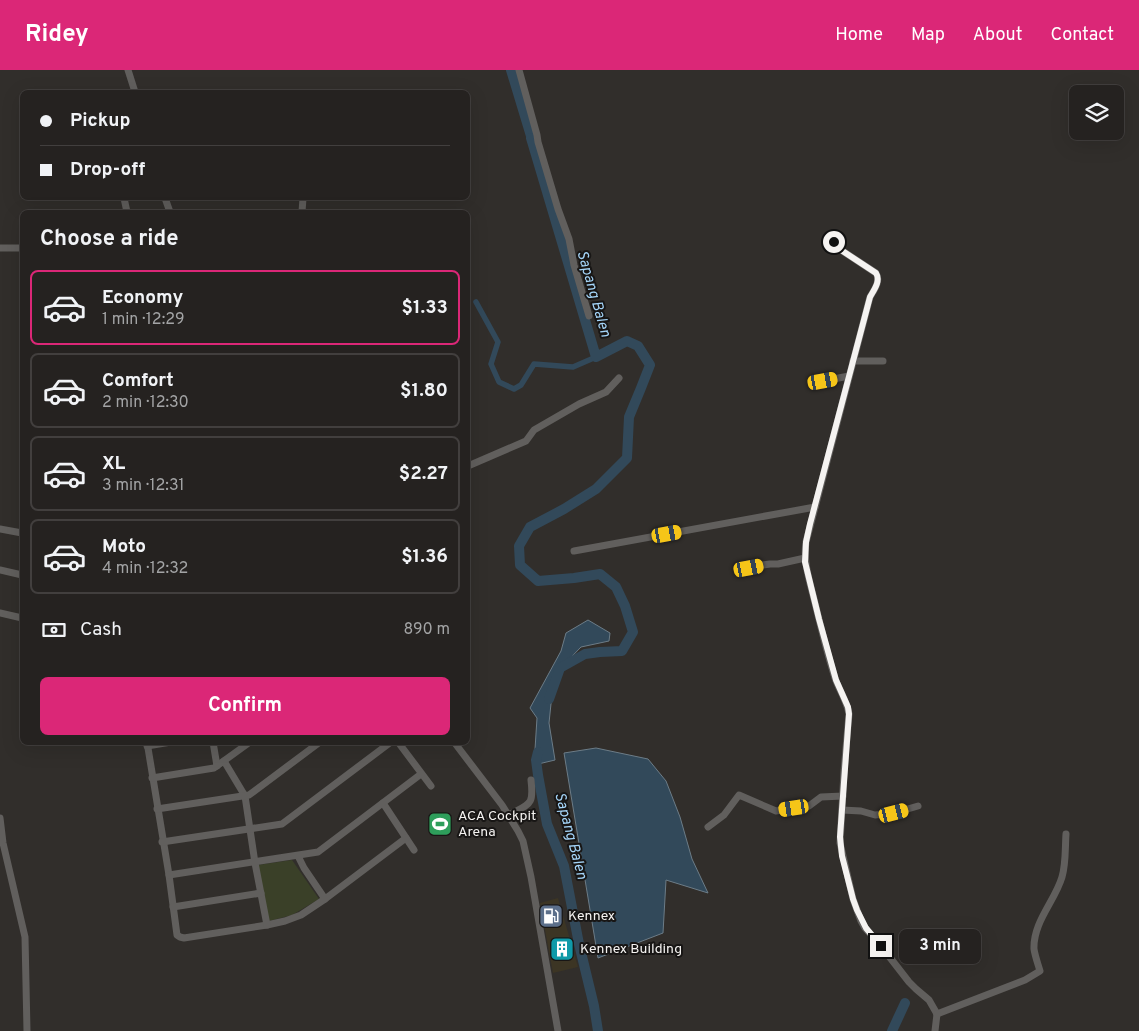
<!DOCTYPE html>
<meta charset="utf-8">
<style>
:root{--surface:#252220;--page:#312f2d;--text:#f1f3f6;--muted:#a3a4a5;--line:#423f3e;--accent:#db2777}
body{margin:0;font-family:Overpass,sans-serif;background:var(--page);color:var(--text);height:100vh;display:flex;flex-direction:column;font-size:19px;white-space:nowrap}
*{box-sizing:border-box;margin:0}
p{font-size:16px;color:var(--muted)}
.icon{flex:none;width:28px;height:28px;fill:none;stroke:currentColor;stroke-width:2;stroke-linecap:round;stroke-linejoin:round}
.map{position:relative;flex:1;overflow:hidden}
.side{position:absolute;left:20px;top:140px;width:450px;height:535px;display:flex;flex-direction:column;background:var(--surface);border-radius:8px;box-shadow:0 5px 20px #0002,0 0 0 1px var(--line)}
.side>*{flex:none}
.top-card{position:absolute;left:20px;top:20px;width:450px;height:110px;border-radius:8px;box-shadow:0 5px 20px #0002,0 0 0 1px var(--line);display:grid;align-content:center;height:110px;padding:0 20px;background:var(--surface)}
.fabs{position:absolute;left:1069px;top:15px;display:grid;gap:10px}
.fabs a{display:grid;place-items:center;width:55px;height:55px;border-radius:8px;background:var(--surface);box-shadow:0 5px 20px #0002,0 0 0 1px var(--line);font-size:25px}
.end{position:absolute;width:22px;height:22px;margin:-11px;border:6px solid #f5f3f1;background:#111;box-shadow:0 0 0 2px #111}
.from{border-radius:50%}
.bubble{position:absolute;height:35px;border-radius:8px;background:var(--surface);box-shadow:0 5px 20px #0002,0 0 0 1px var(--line);font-size:16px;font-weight:700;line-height:35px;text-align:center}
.car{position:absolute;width:15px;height:30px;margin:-15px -8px;border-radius:6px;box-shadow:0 0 4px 1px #0007;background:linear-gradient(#f5c518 24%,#345 0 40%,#f5c518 0 76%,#345 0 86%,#f5c518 0)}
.top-card b{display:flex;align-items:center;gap:18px;height:48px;font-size:19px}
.top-card b+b{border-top:1px solid var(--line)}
.top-card i{width:12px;height:12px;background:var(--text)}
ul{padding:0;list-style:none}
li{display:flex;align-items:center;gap:15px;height:75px;margin:0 10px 8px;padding:0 10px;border:2px solid var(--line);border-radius:8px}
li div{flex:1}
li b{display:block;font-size:19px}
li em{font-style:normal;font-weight:700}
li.active{border-color:var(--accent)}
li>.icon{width:45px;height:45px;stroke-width:1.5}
h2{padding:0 20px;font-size:22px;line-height:60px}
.pay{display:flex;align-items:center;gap:12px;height:55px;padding:0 20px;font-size:19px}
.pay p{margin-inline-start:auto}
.primary-button{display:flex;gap:10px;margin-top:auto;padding:10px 20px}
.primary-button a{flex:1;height:58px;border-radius:8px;background:var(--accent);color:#fff;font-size:20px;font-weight:700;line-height:58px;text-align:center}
header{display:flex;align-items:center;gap:30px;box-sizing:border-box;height:70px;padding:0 25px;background:var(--accent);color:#fff}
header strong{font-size:24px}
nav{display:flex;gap:28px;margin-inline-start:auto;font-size:18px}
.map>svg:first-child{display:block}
</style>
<header>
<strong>Ridey</strong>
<nav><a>Home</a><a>Map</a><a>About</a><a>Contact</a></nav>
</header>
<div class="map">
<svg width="1139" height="961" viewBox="0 0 1139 961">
<rect width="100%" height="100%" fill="#312e2b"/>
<!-- commercial -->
<polygon fill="#3c3524" points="558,828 578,897 553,903 540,833"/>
<!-- green -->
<polygon fill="#3a4028" points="292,790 319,829 292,845 269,851 258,795"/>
<!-- water -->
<g fill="#32495a" stroke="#6c7c87">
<polygon points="588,550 610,563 609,571 581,577 554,605 549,653 555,690 534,695 537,648 530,638 561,581 566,563"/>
<polygon points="596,678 648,689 666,711 680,747 692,789 708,823 666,810 663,863 598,888 564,683"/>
</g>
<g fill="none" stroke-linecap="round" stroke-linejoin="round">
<!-- stream -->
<polyline stroke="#6c7c87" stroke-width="2" points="627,269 627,271"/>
<!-- canal -->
<polyline stroke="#32495a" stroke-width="5.5" points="476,232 498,272 491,294 499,312 514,319 521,315 534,294 573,297 596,287"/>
<!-- river -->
<g stroke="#32495a" stroke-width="10">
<polyline points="511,0 531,66"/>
<polyline points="531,68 596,287 627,271 638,276 650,295 641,318 629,347 627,388 596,419 564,439 530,457 519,476 520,495 538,511 574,508 600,504 616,517 625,536 633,562 622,581 600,582 585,584 560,598 549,629"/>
<polyline points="538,682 536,690 538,705 547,754 564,796 579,874 594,936 598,961"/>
<polyline points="892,961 905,933"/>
</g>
<!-- minor -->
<g stroke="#615f5d" stroke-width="7">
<polyline points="128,0 135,22"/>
<polyline points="519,0 537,65 538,72 558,139 569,169 574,195 589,246"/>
<polyline points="124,128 127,142"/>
<polyline points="165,128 170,142"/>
<polyline points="302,142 303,128"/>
<path d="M832,165l3,8 3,5 38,25c5,8 -2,17 -6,24l-64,245c-3,21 4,40 9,61 6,25 12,50 20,75 4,12 12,23 14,36l-5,58 -4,71 13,56 8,22 4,7 16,18 28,36 7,7 13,11 8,14"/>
<polyline points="0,178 22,178"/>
<polyline points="853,291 883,291"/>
<polyline points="823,311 849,306"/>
<polyline points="468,396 526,371 534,360 579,334 606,322 619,308"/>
<polyline points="0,459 22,463"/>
<polyline points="574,481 815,437"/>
<polyline points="749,497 770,494 778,494 805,488"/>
<polyline points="0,500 22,505"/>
<polyline points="0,543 22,548"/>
<polyline points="147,672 169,805 177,865 180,867 184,868 267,855 285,851 301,845 325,829"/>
<polyline points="213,672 217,696"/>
<polyline points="398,672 431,716"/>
<polyline points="454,672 502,735 518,761 523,771 531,807 558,961"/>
<polyline points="147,676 171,672"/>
<polyline points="224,691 245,726 255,793 267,855"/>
<polyline points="152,708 214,698 250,672"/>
<polyline points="383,733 414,780"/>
<polyline points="157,739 249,725 320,672"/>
<polyline points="842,740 861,741 875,745 894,743 918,736"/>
<path d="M509,745c21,-12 25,-9 22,-35"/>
<polyline points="0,748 3,773 25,867 27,961"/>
<polyline points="708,757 724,745 739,725 776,741 809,736 821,727 843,726"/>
<polyline points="162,772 282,754 391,672"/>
<polyline points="298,786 304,798 325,829 406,768"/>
<polyline points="169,805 318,782 421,704"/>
<polyline points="173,837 261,823"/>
<path d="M937,944l88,-34 15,-9c-2,-7 -5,-15 -6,-22 -1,-27 21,-48 28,-72 4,-13 3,-29 4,-43"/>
<polyline points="935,961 937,944"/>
</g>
</g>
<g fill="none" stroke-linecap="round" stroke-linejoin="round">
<!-- route -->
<path stroke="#f5f3f1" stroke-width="6" d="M834,172l4,6 38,25c5,8 -2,17 -6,24l-60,227 -4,18 -1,20 14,57 17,61 12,27 1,7 -9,123 2,19 11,43 4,11 9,18 15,18"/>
</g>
<!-- icons -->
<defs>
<g id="stadium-square" transform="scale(1.25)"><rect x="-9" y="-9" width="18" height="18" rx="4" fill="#2e9e5b" stroke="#181615"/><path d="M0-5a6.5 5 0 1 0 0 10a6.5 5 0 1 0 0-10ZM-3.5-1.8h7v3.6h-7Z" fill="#fff"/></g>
<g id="fuel-square" transform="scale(1.25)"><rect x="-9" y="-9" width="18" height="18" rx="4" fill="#5c6f8a" stroke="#181615"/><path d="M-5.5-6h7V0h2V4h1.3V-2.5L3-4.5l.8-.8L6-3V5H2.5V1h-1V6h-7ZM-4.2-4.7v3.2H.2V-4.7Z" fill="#fff"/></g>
<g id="building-square" transform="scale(1.25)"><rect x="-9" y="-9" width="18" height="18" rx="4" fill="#0f9aa8" stroke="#181615"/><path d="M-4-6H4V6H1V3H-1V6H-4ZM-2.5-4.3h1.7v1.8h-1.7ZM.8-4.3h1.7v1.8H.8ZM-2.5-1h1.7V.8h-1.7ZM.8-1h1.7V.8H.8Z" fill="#fff"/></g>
</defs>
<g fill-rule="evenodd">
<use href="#stadium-square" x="440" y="754"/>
<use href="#fuel-square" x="551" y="846"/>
<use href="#building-square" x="562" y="879"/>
</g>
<g text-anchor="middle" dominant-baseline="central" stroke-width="4" stroke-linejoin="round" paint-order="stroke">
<!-- poi labels -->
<g font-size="14" fill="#f5f3f1" stroke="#181615" text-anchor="start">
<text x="458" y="746">ACA Cockpit<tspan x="458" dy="16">Arena</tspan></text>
<text x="568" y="846">Kennex</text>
<text x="580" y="879">Kennex Building</text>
</g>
<!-- water labels -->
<g font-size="15" font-style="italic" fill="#a4d4f8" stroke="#181615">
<text transform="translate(593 224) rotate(74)">Sapang Balen</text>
<text transform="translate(570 766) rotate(75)">Sapang Balen</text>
</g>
</g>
</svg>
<div class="fabs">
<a><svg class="icon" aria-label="layers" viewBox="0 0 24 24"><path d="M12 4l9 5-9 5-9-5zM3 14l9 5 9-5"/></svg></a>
</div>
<i class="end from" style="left:834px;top:172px"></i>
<i class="end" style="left:881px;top:876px"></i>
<div class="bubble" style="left:899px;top:859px;width:82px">3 min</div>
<i class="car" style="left:823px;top:311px;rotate:80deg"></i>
<i class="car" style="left:667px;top:464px;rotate:80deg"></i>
<i class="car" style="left:749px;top:498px;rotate:79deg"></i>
<i class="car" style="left:794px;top:738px;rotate:261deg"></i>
<i class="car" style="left:894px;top:743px;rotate:76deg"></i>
<div class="top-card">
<b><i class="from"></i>Pickup</b>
<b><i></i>Drop-off</b>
</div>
<section class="side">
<h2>Choose a ride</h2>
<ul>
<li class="active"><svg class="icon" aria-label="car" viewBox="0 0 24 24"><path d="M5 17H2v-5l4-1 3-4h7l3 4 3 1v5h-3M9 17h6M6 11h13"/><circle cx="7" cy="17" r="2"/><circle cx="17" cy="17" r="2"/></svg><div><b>Economy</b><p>1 min · 12:29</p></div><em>$1.33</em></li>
<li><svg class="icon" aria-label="car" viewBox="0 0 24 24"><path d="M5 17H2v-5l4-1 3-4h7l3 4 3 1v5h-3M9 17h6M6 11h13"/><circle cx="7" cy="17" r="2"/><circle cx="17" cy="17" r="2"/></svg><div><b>Comfort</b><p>2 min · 12:30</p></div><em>$1.80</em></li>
<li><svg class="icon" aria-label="car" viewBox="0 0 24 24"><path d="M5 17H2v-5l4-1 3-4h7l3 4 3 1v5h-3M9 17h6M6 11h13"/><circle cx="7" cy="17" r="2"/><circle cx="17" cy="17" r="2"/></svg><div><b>XL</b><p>3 min · 12:31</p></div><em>$2.27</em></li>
<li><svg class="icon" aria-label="car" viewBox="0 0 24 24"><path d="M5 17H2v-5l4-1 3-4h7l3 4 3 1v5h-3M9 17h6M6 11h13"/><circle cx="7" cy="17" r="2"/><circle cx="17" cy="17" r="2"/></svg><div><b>Moto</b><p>4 min · 12:32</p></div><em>$1.36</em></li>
</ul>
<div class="pay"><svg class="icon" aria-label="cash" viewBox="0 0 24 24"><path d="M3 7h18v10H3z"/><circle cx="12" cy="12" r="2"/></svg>Cash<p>890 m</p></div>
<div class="primary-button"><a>Confirm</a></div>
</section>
</div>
